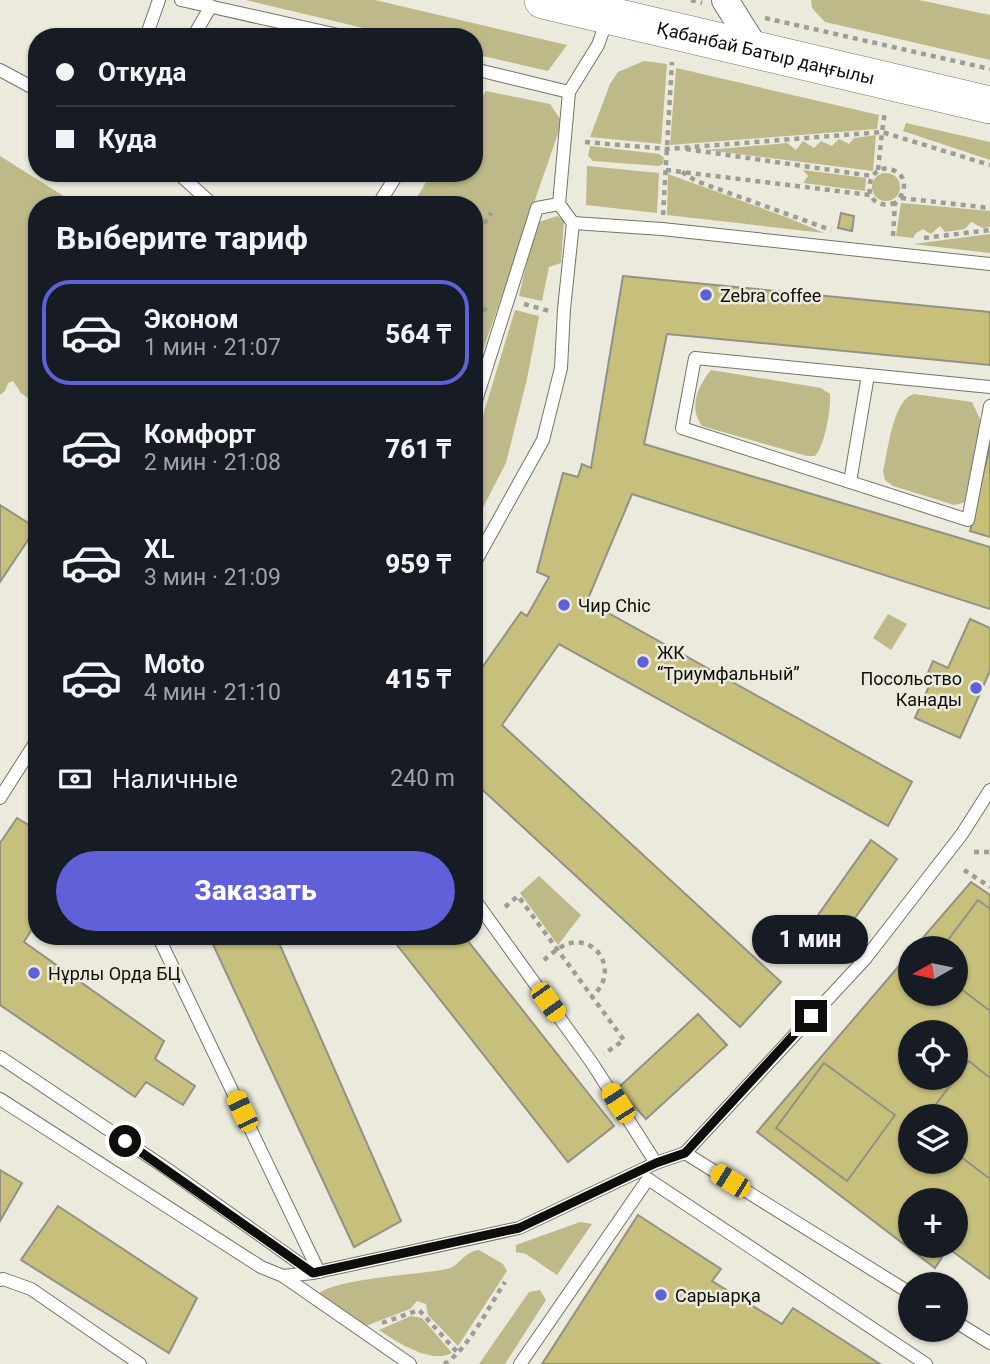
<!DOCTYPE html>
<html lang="ru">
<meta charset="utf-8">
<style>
:root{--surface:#171b24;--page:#242831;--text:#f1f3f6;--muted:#9ea1a6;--line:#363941;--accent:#6060d9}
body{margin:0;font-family:Roboto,sans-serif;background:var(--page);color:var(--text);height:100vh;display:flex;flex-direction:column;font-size:26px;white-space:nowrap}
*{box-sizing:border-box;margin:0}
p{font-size:23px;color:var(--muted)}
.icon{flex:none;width:38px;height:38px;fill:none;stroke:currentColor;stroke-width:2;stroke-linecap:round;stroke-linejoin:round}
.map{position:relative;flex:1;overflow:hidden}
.details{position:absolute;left:28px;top:196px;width:455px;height:749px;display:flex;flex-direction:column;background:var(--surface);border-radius:28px;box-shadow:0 2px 5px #0004}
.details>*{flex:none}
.top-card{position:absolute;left:28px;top:28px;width:455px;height:154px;border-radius:28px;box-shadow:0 2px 5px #0004;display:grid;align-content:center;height:154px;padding:0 28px;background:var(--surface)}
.needle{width:46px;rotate:261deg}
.fabs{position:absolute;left:898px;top:936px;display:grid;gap:14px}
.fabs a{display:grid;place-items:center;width:70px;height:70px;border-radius:50%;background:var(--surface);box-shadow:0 2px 5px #0004;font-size:35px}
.end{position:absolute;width:32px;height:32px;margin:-16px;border:9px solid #0f0e0a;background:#fff;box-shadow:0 0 0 4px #fff}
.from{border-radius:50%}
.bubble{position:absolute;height:49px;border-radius:24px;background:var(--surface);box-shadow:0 2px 5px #0004;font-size:23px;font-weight:800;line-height:49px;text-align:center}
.car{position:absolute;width:21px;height:42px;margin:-21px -10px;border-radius:9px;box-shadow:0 0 5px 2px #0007;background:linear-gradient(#f5c518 24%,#345 0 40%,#f5c518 0 76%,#345 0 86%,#f5c518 0)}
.top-card b{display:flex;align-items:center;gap:24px;height:66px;font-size:26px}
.top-card b+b{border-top:2px solid var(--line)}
.top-card i{width:18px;height:18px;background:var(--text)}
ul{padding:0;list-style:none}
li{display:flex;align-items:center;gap:21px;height:105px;margin:0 14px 10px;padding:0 14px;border:4px solid transparent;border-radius:28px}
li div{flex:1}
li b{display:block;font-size:26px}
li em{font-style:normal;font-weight:800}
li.active{border-color:var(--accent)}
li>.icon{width:63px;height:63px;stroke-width:1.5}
h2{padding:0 28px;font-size:32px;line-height:84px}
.pay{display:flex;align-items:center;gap:18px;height:77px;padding:0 28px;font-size:26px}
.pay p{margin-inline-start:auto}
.action{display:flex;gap:14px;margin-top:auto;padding:14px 28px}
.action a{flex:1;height:80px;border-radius:42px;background:var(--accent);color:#fff;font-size:28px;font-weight:800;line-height:80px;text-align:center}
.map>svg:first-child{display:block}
</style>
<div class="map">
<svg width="990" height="1364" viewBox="0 0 990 1364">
<rect width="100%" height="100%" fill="#ebeadd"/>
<!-- green -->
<g fill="#bdb989">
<polygon points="246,0 375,0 567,45 548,71 474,54 474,37 401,37"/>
<polygon points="811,0 919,0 990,15 990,60 825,22 812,8"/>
<polygon points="644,61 667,64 661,144 590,137 610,84 618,72"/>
<polygon points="676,68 879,115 877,129 670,145"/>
<polygon points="486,91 550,104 562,122 474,376 474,205 412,205 432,173 474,173 474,108"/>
<polygon points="906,123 990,142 990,160 903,131"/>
<polygon points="876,135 873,171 706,150 787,143 796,150 803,141 814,148 821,141 832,146 839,139 849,144 854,138"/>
<polygon points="590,146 659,154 664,158 663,164 659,166 593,161 588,156"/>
<polygon points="0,156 78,205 37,205 37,405 21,393 13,381 8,383 5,391 0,395"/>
<polygon points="587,166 659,173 657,213 586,205"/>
<polygon points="803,170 866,178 865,191 803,183 808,176"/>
<circle cx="886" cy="187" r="14"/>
<polygon points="668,174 791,219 824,233 667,215"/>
<polygon points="901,203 990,211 990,227 983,228 971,222 965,229 945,232 940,226 931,234 923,229 916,233 913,238 896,236"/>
<polygon points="557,216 564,220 561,263 549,267 542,301 519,296 536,223"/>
<polygon points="990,234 990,253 913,244"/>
<polygon points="515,310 539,316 527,379 506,463 476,521 474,445"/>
<path d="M711,370l110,18 9,6c1,15 -5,51 -15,62h-8l-105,-30c-14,-19 -4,-40 9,-56z"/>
<path d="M914,394l58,8 8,17 -1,16 -13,65 -3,3 -9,2 -61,-19 -8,-6 -2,-9c5,-20 10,-72 31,-77z"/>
<polygon points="888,614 907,624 891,650 873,638"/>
<polygon points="539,876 581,915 558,945 520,893"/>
<polygon points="580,1222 592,1224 557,1275 526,1254 516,1252 516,1245"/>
<path d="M479,1250l24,14 4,7 -49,75 -30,-31 -2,-11 -9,-3 -7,8 -47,18 -46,-32c18,-17 101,-20 130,-26 13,-3 16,-17 32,-19z"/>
<polygon points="540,1290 546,1300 505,1364 479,1364 529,1292"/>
<path d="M411,1316l11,2 30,35c-21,11 -54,-10 -73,-23z"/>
</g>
<!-- building -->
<g fill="#c7c07d" stroke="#929185" stroke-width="2" fill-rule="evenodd">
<polygon points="841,213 854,216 852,231 838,228"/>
<polygon points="623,276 990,312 990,365 667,334 644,444 990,547 990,609 632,494 587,601 912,782 888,826 559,644 502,725 781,982 740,1027 474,782 474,679 521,612 527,616 549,577 537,572 563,473 578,477 582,464 591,468"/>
<polygon points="990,445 990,537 970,531"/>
<polygon points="0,505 36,528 0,582"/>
<polygon points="970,619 990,628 990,671 960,738 915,718 930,684 924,682 933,661 948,668"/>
<polygon points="17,818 37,830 37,921 24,942 164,1041 155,1059 195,1086 183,1105 146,1082 135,1097 0,1005 0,843"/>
<polygon points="871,840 897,859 825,960 799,942"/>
<path d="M971,882l19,13v384l-42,-31 -13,20 -178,-136 153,-179v41h46v-46h-42zM910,1032h46v46h-46zM910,1116h46v46h-46zM910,1200h46v46h-46z"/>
<polygon points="978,900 990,909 990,1011 956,985 956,948 942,948"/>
<polygon points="209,936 276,936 401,1221 354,1247"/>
<polygon points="390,936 464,936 614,1126 568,1162"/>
<polygon points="698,1014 727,1045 646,1119 618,1088"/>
<polygon points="969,1061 990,1078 990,1179 956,1153 956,1116 927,1116"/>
<polygon points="824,1063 895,1115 847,1181 776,1128"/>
<polygon points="0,1170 22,1183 0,1221"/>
<polygon points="58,1206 197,1298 169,1353 21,1260"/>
<polygon points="638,1215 721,1269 712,1281 782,1324 793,1308 880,1364 542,1364"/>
</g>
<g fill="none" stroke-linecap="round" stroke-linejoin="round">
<!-- service casing -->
<g stroke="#757468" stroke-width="14">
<g id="service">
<polyline points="181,0 347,37"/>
<polyline points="146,37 159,0"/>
<polyline points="193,37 211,6"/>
<polyline points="474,69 569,92 598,45 608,17"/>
<polyline points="0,70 37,90"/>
<polyline points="178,173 213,205"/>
<polyline points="378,205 398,173"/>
<polyline points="573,223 662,229 990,264"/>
<polyline points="990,387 695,358 682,428 968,520 990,406"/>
<polyline points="474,407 537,208 559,204"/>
<polyline points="850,482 868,375"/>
<polyline points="474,564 543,440 561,368 564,309 573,223 559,204 569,92"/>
<polyline points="0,798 37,740"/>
<polyline points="474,899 592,1063 656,1163"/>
<polyline points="158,936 319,1272"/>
<polyline points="0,1057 167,1169 313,1273"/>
<polyline points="0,1099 261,1267 283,1276 313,1273 519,1228 656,1163 685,1153 865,959 962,834 990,790"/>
<polyline points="685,1153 910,1293"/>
<polyline points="283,1276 410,1364"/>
<polyline points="0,1280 3,1279 31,1289 140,1364"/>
<polyline points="956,1322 990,1343"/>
<polyline points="520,1364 648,1179 926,1364"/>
</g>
</g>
<!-- minor casing -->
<g stroke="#757468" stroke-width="28">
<polyline id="minor" points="725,0 757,51"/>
</g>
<!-- secondary casing -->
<g stroke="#757468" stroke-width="38">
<g id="secondary">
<path id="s1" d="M543,0l447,105"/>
</g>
</g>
<!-- path -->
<g stroke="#9e9d93" stroke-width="4.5" stroke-dasharray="5 5" stroke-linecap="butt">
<polyline points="691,0 702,3"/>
<polyline points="765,18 990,69"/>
<polyline points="585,142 667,149 882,132 885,111"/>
<polyline points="686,149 872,176"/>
<polyline points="666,170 870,195"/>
<polyline points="878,170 882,132 990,165"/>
<polyline points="682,172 696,181 831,230"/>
<polyline points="901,198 990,208"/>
<polyline points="663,215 672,62"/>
<path d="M893,236l2,-33c10,-9 14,-25 0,-32 -29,-15 -39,43 0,32"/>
<polyline points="924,238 990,230"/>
<polyline points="474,241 491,213"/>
<polyline points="524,304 549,311"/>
<polyline points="474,316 487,308"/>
<polyline points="974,852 990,852"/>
<polyline points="964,870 990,887"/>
<polyline points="505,907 518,896 624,1040 604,1054"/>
<path d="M544,960c7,-6 15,-13 23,-16 33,-10 52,31 25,52"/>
<polyline points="382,1323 419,1310 458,1353"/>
<path d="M444,1364c24,-14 45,-58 61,-82"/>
</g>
<!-- service -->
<use href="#service" stroke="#fff" stroke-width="12"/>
<!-- minor -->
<use href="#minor" stroke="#fff" stroke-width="26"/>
<!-- secondary -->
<use href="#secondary" stroke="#fff" stroke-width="37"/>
</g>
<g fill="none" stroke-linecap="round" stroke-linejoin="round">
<!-- route -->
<polyline stroke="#0f0e0a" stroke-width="9" points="125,1141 313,1273 519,1228 656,1163 685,1153 811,1016"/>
</g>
<!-- markers -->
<g fill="#6060d9" stroke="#ebeadd" stroke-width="2.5">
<circle cx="706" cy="295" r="7"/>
<circle cx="564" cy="605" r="7"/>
<circle cx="643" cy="662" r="7"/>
<circle cx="976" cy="688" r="7"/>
<circle cx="34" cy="973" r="7"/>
<circle cx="661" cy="1295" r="7"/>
</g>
<g text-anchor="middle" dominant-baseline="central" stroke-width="5" stroke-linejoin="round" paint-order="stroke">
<!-- street labels -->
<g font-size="18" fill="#0f0e0a" stroke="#ebeadd">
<text stroke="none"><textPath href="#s1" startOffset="229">Қабанбай Батыр даңғылы</textPath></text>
</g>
<!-- poi labels -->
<g font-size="18" fill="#0f0e0a" stroke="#ebeadd" text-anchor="start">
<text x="720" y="295">Zebra coffee</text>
<text x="578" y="605">Чир Chic</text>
<text x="657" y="652">ЖК<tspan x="657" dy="21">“Триумфальный”</tspan></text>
<text x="962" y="678" text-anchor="end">Посольство<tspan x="962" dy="21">Канады</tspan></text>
<text x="48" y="973">Нұрлы Орда БЦ</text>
<text x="675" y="1295">Сарыарқа</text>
</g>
</g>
</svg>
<div class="fabs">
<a><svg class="needle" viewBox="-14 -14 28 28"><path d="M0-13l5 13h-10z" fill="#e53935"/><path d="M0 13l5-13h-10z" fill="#9ea1a6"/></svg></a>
<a><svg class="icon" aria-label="locate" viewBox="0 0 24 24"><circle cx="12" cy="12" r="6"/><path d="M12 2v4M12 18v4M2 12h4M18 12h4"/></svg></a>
<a><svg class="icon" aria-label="layers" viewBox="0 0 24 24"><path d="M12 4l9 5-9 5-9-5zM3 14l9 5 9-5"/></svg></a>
<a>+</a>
<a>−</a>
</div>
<i class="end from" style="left:125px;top:1141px"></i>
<i class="end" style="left:811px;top:1016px"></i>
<div class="bubble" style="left:752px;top:915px;width:116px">1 мин</div>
<i class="car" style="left:548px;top:1002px;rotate:144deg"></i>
<i class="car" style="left:618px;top:1103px;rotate:327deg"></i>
<i class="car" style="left:242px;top:1111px;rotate:335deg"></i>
<i class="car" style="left:730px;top:1181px;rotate:302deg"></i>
<div class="top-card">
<b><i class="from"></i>Откуда</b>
<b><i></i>Куда</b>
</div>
<section class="details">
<h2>Выберите тариф</h2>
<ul>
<li class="active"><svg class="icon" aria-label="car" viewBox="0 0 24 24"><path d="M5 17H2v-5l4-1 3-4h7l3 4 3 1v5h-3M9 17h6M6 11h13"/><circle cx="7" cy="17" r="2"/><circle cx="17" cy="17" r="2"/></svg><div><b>Эконом</b><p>1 мин · 21:07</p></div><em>564 ₸</em></li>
<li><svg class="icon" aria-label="car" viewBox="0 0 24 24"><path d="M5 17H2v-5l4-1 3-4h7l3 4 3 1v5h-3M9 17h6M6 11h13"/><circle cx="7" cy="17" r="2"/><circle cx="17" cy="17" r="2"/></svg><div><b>Комфорт</b><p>2 мин · 21:08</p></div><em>761 ₸</em></li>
<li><svg class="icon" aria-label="car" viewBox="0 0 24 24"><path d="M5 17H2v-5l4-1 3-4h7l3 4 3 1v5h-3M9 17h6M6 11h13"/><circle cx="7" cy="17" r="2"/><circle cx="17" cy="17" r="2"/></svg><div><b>XL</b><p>3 мин · 21:09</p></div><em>959 ₸</em></li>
<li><svg class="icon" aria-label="car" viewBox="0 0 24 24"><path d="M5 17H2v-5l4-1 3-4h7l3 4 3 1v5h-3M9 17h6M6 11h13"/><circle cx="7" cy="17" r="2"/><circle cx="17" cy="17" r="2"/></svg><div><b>Moto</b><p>4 мин · 21:10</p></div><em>415 ₸</em></li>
</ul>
<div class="pay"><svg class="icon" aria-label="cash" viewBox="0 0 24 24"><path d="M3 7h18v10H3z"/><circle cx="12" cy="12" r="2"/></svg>Наличные<p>240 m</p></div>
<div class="action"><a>Заказать</a></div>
</section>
</div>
